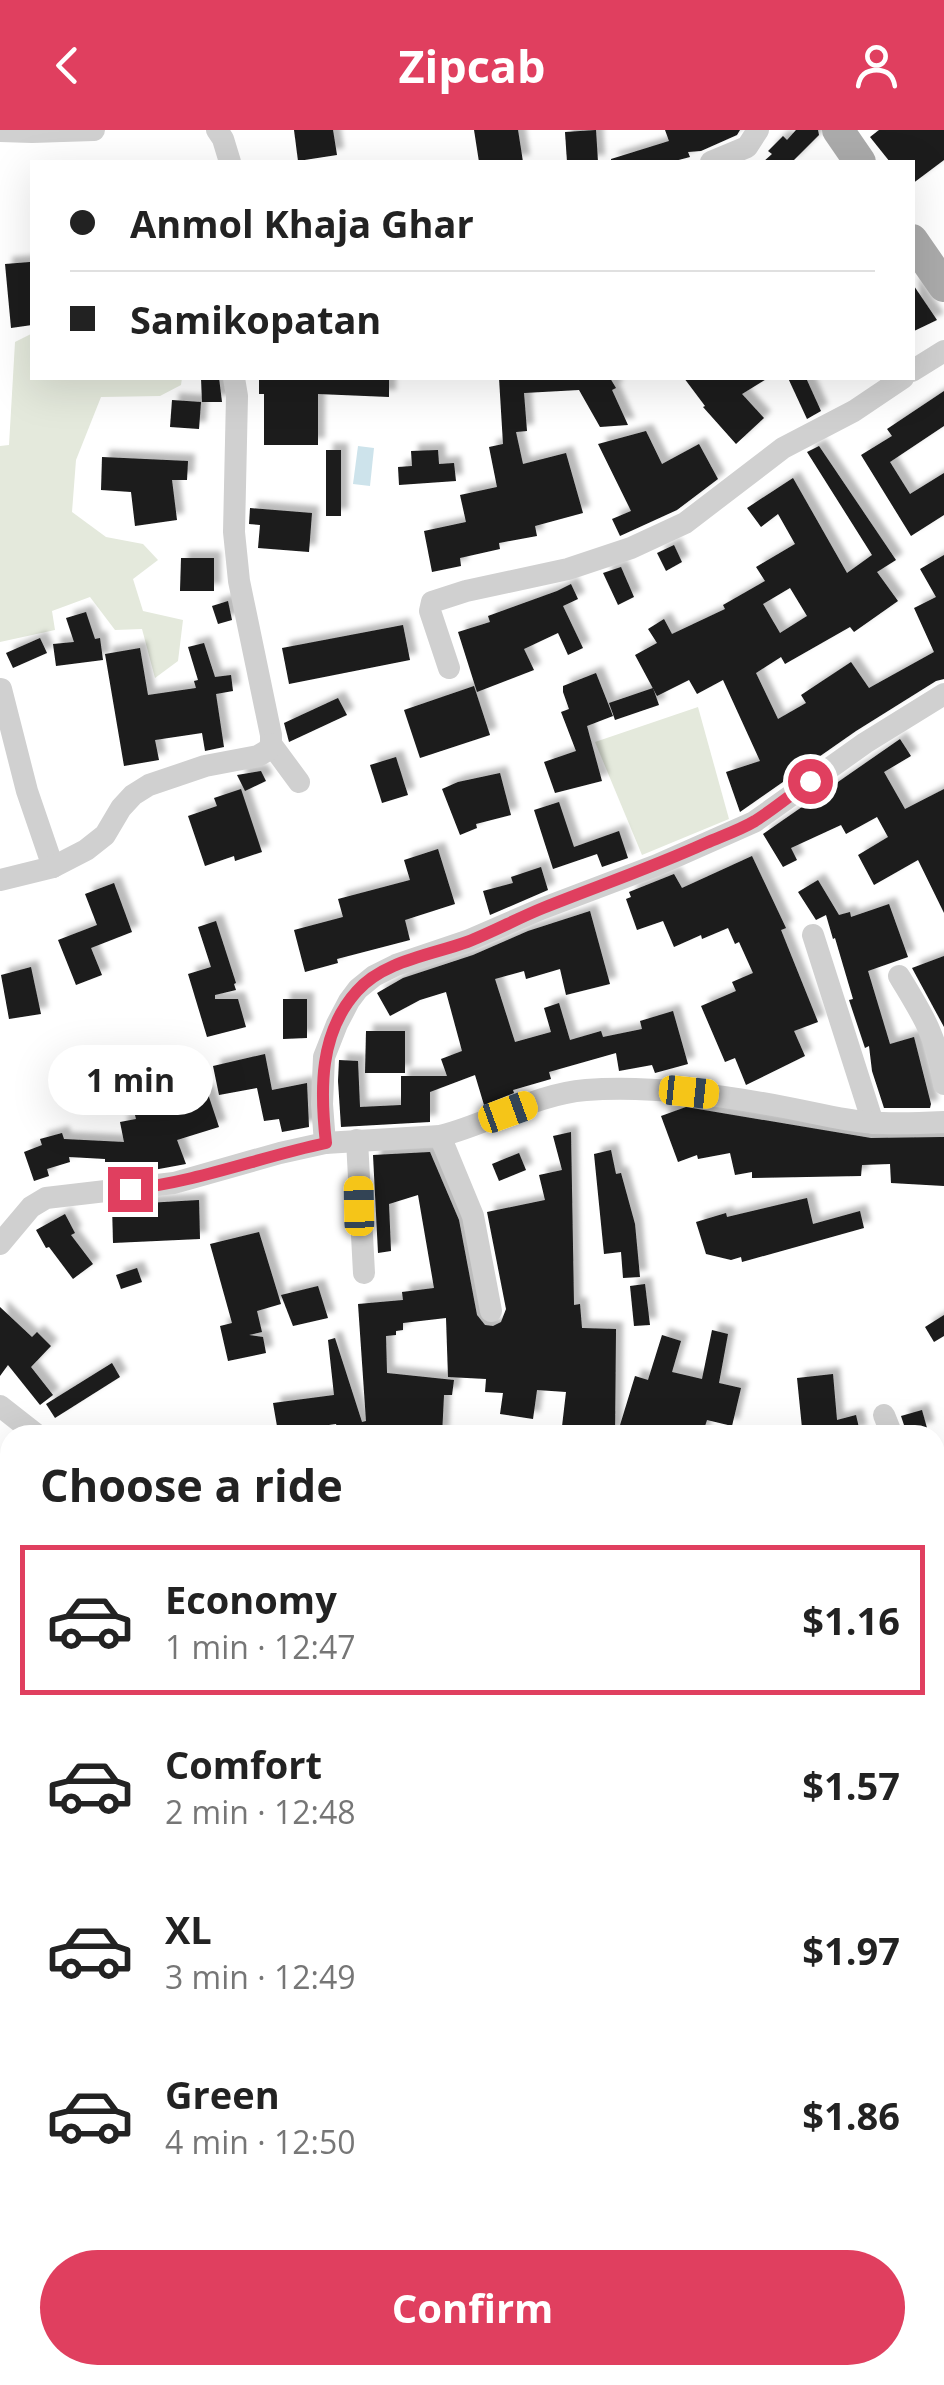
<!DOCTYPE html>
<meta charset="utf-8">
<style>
:root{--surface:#fff;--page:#f6f6f6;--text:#222;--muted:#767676;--line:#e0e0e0;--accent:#e03f5f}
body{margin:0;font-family:"Open Sans",sans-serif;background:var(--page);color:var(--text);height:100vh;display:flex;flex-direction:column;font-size:38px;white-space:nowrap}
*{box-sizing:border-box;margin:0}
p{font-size:32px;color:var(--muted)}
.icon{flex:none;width:55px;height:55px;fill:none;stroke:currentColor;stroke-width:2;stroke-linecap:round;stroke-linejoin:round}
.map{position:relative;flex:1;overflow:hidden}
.side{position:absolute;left:0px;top:1295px;width:945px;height:960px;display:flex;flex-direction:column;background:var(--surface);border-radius:30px 30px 0 0;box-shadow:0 10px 40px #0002}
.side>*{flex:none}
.top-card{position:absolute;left:30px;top:30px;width:885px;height:220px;border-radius:0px;box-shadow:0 10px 40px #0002;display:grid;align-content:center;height:220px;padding:0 40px;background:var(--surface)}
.end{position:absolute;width:45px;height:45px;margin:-22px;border:12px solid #e03f5f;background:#fff;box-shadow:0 0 0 5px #fff}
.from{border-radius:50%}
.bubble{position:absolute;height:70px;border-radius:35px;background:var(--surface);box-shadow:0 10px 40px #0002;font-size:32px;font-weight:700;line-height:70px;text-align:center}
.car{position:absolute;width:30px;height:60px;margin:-30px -15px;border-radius:12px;box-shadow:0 0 8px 2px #0007;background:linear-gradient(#f5c518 24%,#345 0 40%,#f5c518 0 76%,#345 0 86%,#f5c518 0)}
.top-card b{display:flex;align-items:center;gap:35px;height:95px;font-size:38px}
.top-card b+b{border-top:2px solid var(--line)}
.top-card i{width:25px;height:25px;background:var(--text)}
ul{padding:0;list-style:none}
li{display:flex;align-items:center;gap:30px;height:150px;margin:0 20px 15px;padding:0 20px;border:5px solid transparent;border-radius:0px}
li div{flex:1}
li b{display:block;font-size:38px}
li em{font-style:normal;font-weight:700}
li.selected{border-color:var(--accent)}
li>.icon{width:90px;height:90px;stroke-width:1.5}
h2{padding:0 40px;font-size:45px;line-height:120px}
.cta{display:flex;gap:20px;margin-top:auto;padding:20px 40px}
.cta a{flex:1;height:115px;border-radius:60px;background:var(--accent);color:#fff;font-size:40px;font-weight:700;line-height:115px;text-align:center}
header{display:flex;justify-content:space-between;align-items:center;height:130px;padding:0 40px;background:var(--accent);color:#fff;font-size:45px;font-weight:700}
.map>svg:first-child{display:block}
</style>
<header><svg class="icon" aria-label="back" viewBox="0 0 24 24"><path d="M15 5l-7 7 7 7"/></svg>Zipcab<svg class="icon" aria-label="person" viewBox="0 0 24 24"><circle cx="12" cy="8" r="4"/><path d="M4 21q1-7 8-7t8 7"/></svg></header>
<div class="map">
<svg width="944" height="2255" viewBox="0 0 944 2255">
<defs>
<filter id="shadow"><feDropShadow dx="7" dy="-7" stdDeviation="2.5" flood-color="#0004"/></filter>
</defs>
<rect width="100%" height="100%" fill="#fff"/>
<!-- green -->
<g fill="#e4e9dc">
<polygon points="31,204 32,248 182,248 181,255 160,266 101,267 76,330 72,382 106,407 143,414 158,430 133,449 143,481 183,490 178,531 155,548 142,499 115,500 90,467 52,481 55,500 0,512 0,316 9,315 15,212"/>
<polygon points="698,577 729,689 642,725 595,612"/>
</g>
<!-- water -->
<polygon fill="#cde3eb" points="358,316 374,318 370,356 353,354"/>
<!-- building -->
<g fill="#1a1a1a" fill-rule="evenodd" filter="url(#shadow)">
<polygon points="294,0 333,0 337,25 298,31"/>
<polygon points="474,0 518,0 523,32 479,32"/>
<polygon points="596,0 598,32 567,32 565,2"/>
<polygon points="665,0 740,0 737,5 701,21 688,22 690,27 671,32 611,32 611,29 669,11"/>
<polygon points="796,0 818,0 819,5 792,32 763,32 772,24 768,21 783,6 787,10"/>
<polygon points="879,0 944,0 944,30 912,54 912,32 890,32 870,7"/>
<polygon points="30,132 32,195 11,198 5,134"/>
<polygon points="912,153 937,190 912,202"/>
<polygon points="201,248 219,248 222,272 202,272"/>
<polygon points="259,248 389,248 389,267 318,264 318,315 264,315 264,264 259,264"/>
<polygon points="499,248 610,248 616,258 612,260 628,295 600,297 579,260 524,263 527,301 516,302 523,334 566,323 583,383 535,396 537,406 499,413 500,419 460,428 461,436 432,442 424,401 466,392 460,365 497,357 489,317 503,314"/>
<polygon points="684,248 768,248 742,264 764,288 736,314 703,277 705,276"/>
<polygon points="788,248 806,248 821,281 807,289"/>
<polygon points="944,261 944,296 890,332 910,364 944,343 944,385 911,406 861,325 892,306 887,299"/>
<polygon points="172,270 201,272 199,299 170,297"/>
<polygon points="646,301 662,334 699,314 718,349 677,380 620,406 612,389 631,381 598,314"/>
<path d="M819,316l77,114 -19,12 21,29 -44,31 -4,-5 -65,37 -4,-7 -25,16 22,46 28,-16 -5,-8 50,-33 18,26 65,-36 -20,-44 22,-11 -16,-28 24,-14v124l-8,2 -80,50 -116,81 -14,-40 34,-11 -37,-81 -26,14 -8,-14 -32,16 -22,-41 22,-12 -9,-14 16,-10 8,15 53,-25 -2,-4 42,-24 -9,-14 39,-23 -17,-30 -17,13 -14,-19 46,-30 54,95 25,-18 -65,-103zM790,458l17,28 -27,17 -17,-29z"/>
<rect x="326" y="320" width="15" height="66"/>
<polygon points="438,320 439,334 454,333 456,351 399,355 398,337 412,336 411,321"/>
<polygon points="102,327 188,331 187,350 172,350 177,390 135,396 131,362 101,360"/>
<polygon points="250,378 312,383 309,422 258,418 260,395 249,394"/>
<polygon points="674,415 682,432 666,441 657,423"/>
<polygon points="181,428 214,428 214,461 180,461"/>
<polygon points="621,437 634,467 618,475 603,443"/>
<polygon points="571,454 578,469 563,476 583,518 568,525 558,503 524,519 534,540 477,562 458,502 490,492 488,486 557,461"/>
<polygon points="228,471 232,490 218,494 212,476"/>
<polygon points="86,482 95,509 100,508 103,530 56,536 53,514 74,512 66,488"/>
<polygon points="403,495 410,530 289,554 282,518"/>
<polygon points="40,508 47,523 13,538 6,523"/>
<polygon points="204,513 215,547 231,545 233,561 216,564 224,617 205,621 202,603 155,610 159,630 124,636 105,524 140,518 148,565 196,558 194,551 198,550 188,517"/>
<polygon points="596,543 613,586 587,596 602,651 555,663 544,632 576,621 561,582 569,579 563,562 563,556"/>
<polygon points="474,556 490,605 420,628 404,580"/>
<polygon points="653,558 659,575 615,590 609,573"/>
<polygon points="338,568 347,585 289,612 284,593"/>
<polygon points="900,609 911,626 884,642 905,679 944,659 944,783 918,730 874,755 858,725 888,707 877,687 846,704 841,695 791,718 797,730 783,737 763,704"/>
<polygon points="396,627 408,665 382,673 370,635"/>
<polygon points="261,641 266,651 245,661 237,645"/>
<polygon points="500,643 511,685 476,694 477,698 460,705 442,659 458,652"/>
<polygon points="241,659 262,722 235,731 234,726 205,736 188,686 217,676 214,668"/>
<polygon points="559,672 574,717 619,701 628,728 602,737 597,724 553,739 534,680"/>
<polygon points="438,719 455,774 405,790 410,810 337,829 338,833 305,842 294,800 343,787 338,769 410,750 404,730"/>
<polygon points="752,726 786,798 781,800 818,892 794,901 805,926 746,955 735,928 725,932 701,876 736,861 732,852 753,843 739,812 735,814 728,798 702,809 701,805 674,817 663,791 637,800 626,769 631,767 629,762 674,744 682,758"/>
<polygon points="541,737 548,760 490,785 483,761 513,753 511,747"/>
<polygon points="818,750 839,785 850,782 851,787 889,774 908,827 868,841 890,914 914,907 931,974 930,978 884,978 872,941 869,916 865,918 849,870 853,869 835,808 833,809 826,785 816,790 798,762"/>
<polygon points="114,753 132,802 91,818 102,845 76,855 58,810 97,795 85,764"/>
<polygon points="590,781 610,854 566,865 560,839 526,849 524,841 495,849 515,912 551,902 544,878 559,873 570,910 601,901 603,907 642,899 640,891 673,881 688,934 655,943 652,935 619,941 616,923 549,942 551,949 513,960 514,963 484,975 475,945 430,962 430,992 341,997 338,951 339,930 358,931 360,977 401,975 401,946 447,946 441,929 462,921 446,862 420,870 390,886 377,863 403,848 473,825 528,801"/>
<polygon points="216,791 236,853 234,854 236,860 215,865 215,869 238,869 246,897 207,907 188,844 211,837 198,797"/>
<polygon points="944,826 944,897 912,838"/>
<polygon points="31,837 41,884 9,889 1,845"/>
<polygon points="283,869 307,869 307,908 283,909"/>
<polygon points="366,901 405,901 405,943 365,943"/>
<polygon points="265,924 272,960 307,953 309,997 282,1002 279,989 264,991 257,958 219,965 213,936"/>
<polygon points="170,945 179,970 207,961 219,997 177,1010 186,1034 148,1041 146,1034 105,1034 105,1029 69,1027 70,1032 47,1039 49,1046 34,1051 24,1022 42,1015 40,1009 62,1003 64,1009 124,1012 120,992 136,989 135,985 154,978 145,951"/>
<polygon points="686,977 871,1008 944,1007 944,1056 891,1053 890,1034 862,1035 861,1046 752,1048 752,1042 735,1045 730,1023 698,1029 697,1025 678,1032 661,986"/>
<polygon points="571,1002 574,1175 580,1174 582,1198 616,1199 615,1305 561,1305 566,1262 537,1260 533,1289 500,1284 503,1263 485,1262 486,1249 448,1247 446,1188 403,1193 403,1200 396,1201 396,1205 386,1206 387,1243 454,1250 452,1265 444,1265 442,1305 335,1305 334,1298 337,1297 336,1294 278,1302 273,1273 334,1265 328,1210 335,1208 362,1292 366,1291 358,1174 403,1170 402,1162 434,1158 418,1065 389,1074 391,1121 378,1123 373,1025 430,1022 459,1090 477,1185 485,1195 493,1196 501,1192 506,1179 487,1082 545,1070 539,1045 562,1040 553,1006"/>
<polygon points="611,1020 616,1044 621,1043 635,1094 640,1147 623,1148 621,1122 604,1124 594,1024"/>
<polygon points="519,1023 526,1040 499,1051 492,1034"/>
<polygon points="807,1068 813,1094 860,1081 864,1098 742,1132 741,1127 731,1130 706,1124 696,1092 726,1083 727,1087"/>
<polygon points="199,1070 200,1109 113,1113 112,1075"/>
<polygon points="65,1084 75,1103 71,1105 93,1134 73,1149 49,1117 46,1118 36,1100"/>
<polygon points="259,1102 281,1174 257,1181 262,1202 249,1205 263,1207 266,1223 228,1231 220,1196 232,1193 210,1114"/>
<polygon points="137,1138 142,1152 121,1159 116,1145"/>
<polygon points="645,1154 650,1195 634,1196 630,1156"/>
<polygon points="318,1156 328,1188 293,1196 281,1165"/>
<polygon points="0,1177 32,1207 37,1202 51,1216 31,1237 53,1265 40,1275 8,1235 0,1246"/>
<polygon points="944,1185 944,1206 934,1212 925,1197"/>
<polygon points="712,1200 728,1204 719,1253 741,1258 732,1296 707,1290 702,1305 617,1305 635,1246 648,1250 662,1205 681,1211 672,1242 702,1249"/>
<polygon points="112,1233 120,1247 55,1288 46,1274"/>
<polygon points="833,1244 837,1290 856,1285 860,1302 849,1305 798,1305 798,1299 802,1298 797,1248"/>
<polygon points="922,1280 927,1298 907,1304 901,1286"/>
</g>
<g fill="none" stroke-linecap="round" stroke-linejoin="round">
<!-- street -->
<g stroke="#d0d0d0" stroke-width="22">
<polyline points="217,0 223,9 230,32"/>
<polyline points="0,1 32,2 94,0"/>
<polyline points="711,32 747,17 758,0"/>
<polyline points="912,241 944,221"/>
<polyline points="234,248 237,266 234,402 239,451 271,605 271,614 299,652"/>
<polyline points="449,538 430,481 432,472 466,461 568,439 631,418 685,393 783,318 854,281 903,248"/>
<polyline points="1,559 27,661 53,737"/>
<polyline points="0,750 53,737 86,720 105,705 121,678 133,665 149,655 205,636 258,626 268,620 271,614"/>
<polyline points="813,805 873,993"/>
<path d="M899,846c24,39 38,61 45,108"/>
<polyline points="440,1006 473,1086 491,1181"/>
<polyline points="357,1010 364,1143"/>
<polyline points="325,1013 322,974 324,927 337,894 349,871 358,859 374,846 396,835 467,811 541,779 657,735 754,692 865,613 944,564"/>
<path d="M0,1114l31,-37 15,-9 128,-15 106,-30 45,-10 115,-7c49,-12 95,-42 146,-46 64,-5 135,5 198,17 33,6 65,15 99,16 20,1 41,0 61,-1"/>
<polyline points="0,1276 37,1305"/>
<polyline points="884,1285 892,1305"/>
<polyline points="0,1363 10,1360"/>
<polyline points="935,1409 944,1407"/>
<polyline points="935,1964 944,1963"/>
<polyline points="0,1966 10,1968"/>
<polyline points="432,2245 476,2255"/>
<polyline points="670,2245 673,2255"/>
<polyline points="695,2245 705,2255"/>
<polyline points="49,2255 58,2245"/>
<polyline points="139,2255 145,2245"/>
<polyline points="392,2255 394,2245"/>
<polyline points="499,2255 501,2245"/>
</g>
<!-- primary -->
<g stroke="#ababab" stroke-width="32">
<polyline points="838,0 860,32"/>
<polyline points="912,110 944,156"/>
<polyline points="0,1703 10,1704"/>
<polyline points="0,1727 10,1728"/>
<polyline points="935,1758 944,1757"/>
<polyline points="935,1782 944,1780"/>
</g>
</g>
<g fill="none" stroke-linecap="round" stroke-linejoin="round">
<!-- route -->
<path stroke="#e03f5f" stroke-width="12" d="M130,1059c67,-7 130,-32 196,-46 -6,-53 -7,-110 31,-152 26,-30 74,-36 110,-49 26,-10 51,-24 76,-34 55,-22 110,-41 163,-65 16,-7 34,-13 49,-22 19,-12 37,-27 55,-40"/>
</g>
</svg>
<i class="end from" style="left:810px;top:651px"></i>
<i class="end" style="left:130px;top:1059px"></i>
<div class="bubble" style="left:48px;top:915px;width:165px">1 min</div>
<i class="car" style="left:689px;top:962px;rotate:96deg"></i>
<i class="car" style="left:508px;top:982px;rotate:70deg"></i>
<i class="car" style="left:359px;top:1076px;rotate:359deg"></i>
<div class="top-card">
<b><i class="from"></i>Anmol Khaja Ghar</b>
<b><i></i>Samikopatan</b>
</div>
<section class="side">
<h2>Choose a ride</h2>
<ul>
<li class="selected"><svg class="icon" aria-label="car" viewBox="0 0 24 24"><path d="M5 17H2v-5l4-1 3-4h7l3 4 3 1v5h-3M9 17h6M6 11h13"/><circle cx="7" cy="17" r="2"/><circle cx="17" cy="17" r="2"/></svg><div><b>Economy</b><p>1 min · 12:47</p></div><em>$1.16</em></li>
<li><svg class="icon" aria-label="car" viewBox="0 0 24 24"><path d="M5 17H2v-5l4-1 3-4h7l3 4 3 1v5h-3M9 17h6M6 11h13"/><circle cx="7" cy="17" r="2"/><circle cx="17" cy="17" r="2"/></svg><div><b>Comfort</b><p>2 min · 12:48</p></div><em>$1.57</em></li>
<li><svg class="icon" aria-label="car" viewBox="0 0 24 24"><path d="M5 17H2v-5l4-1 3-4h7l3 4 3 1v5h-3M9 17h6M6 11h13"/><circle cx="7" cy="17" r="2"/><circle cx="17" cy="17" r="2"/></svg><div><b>XL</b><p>3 min · 12:49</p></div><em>$1.97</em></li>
<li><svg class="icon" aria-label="car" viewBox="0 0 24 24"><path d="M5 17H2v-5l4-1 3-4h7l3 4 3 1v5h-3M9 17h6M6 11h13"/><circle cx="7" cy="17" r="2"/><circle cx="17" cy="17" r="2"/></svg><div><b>Green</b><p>4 min · 12:50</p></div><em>$1.86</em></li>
</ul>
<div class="cta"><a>Confirm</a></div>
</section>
</div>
